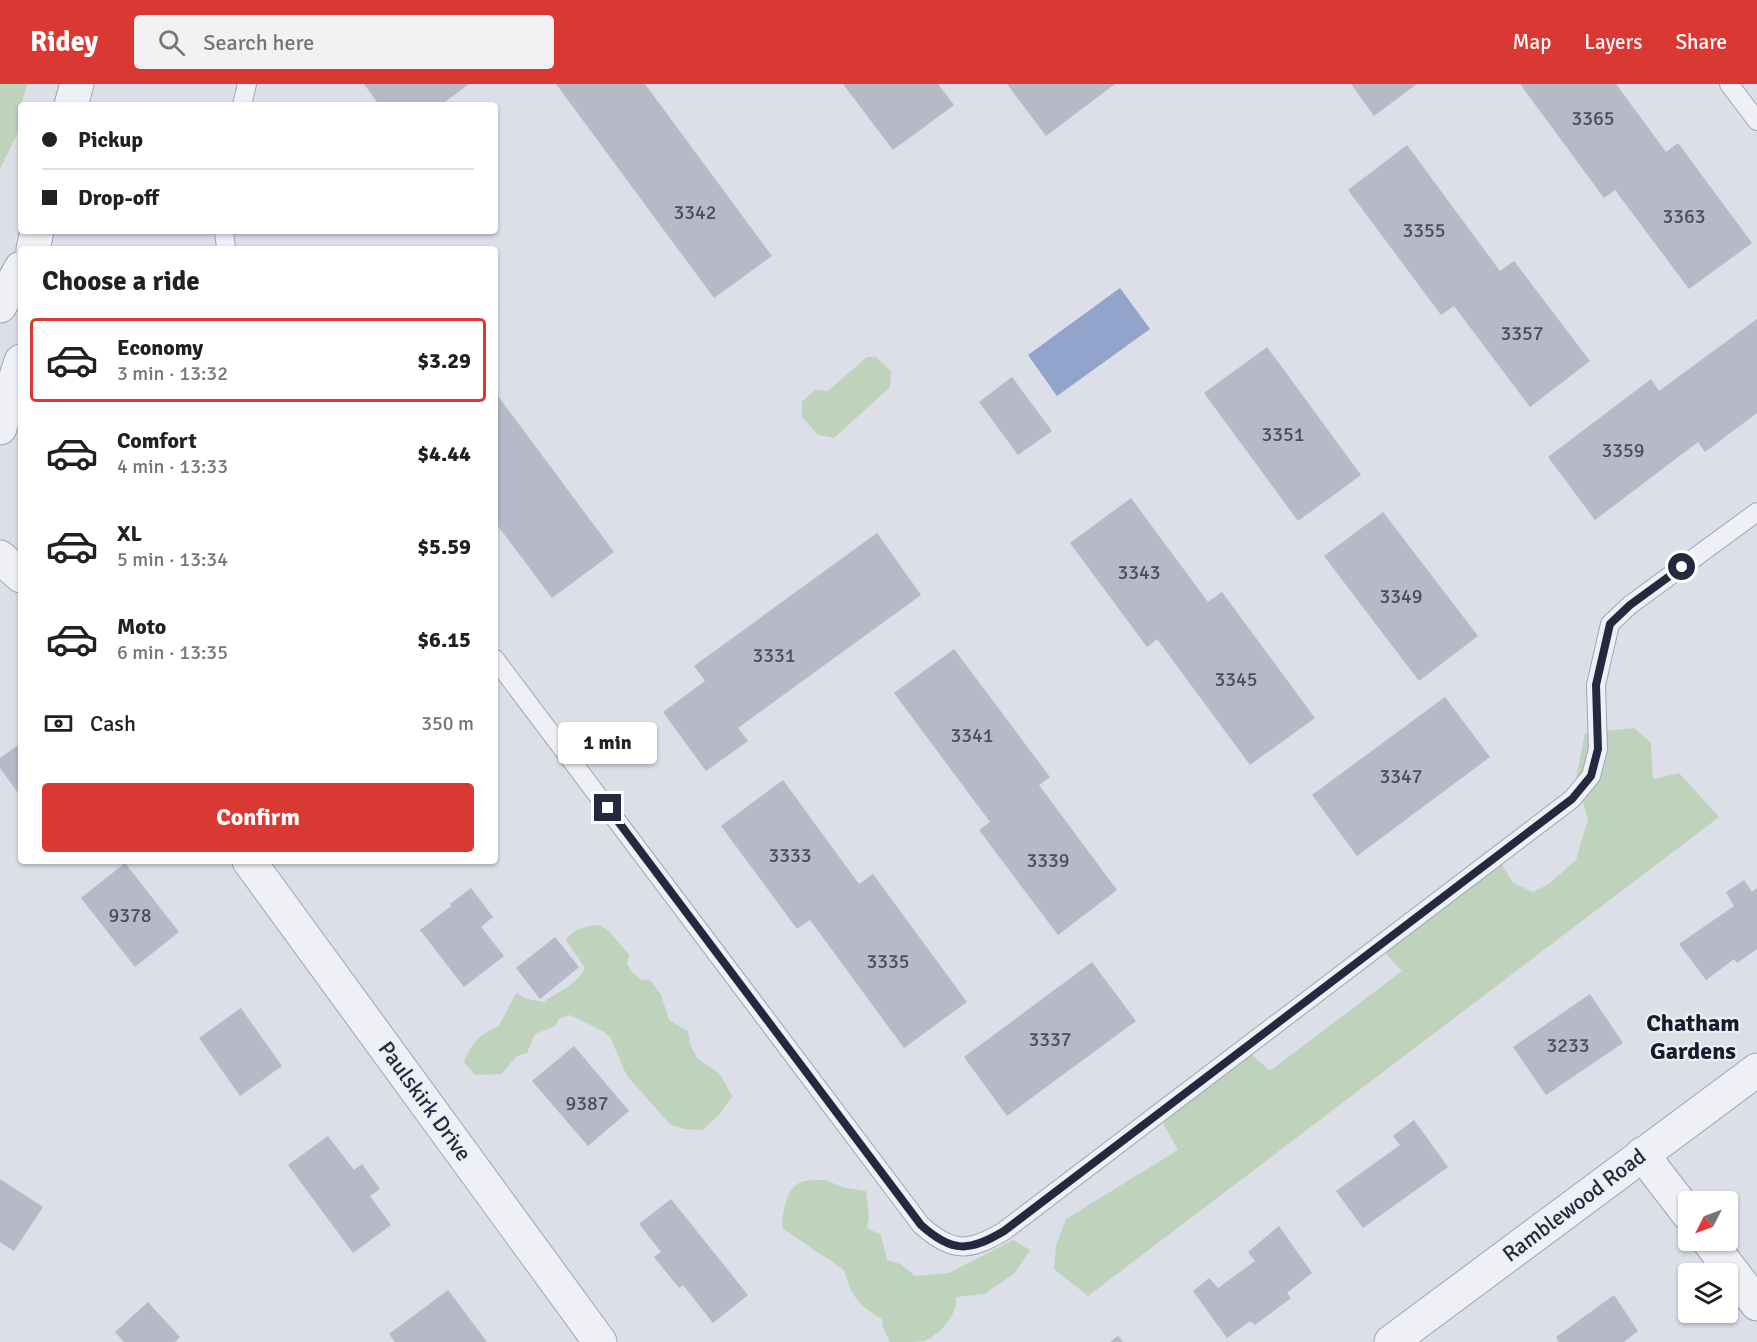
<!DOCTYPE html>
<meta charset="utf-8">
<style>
:root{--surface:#fff;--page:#f2f2f2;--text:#202124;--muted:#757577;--line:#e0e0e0;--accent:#da3833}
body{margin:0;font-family:Signika,sans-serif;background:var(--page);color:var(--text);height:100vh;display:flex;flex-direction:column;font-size:22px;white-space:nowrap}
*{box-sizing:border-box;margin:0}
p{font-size:20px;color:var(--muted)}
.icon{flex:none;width:33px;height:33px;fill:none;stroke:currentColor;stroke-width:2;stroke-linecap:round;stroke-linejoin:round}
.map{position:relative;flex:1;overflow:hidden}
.side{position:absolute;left:18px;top:162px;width:480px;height:618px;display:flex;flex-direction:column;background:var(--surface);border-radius:6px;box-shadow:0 2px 4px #0004}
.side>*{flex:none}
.guide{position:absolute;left:18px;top:18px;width:480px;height:132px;border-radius:6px;box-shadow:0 2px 4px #0004;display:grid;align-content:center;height:132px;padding:0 24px;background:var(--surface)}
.needle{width:39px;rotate:228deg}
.tools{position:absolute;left:1678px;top:1107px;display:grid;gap:12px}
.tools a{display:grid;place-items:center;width:60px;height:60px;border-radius:6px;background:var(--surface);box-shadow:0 2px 4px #0004;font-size:30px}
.end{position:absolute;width:27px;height:27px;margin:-14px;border:8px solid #24293f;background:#fff;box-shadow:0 0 0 3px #fff}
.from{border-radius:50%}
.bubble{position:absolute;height:42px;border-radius:6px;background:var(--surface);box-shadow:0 2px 4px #0004;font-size:20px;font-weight:700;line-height:42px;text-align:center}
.guide b{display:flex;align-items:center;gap:21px;height:57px;font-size:22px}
.guide b+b{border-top:2px solid var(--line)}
.guide i{width:15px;height:15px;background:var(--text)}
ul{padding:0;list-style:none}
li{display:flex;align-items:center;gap:18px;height:84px;margin:0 12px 9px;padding:0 12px;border:3px solid transparent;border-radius:6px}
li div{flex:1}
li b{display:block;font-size:22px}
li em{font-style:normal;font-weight:700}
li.selected{border-color:var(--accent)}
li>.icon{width:54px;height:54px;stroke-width:1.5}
h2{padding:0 24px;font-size:27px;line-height:72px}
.pay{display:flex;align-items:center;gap:15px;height:66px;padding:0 24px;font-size:22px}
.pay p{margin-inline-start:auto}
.button{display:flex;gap:12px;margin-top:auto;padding:12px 24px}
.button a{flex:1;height:69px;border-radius:6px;background:var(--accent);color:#fff;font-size:24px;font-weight:700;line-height:69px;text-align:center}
header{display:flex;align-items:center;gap:36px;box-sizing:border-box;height:84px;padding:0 30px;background:var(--accent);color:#fff}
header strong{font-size:28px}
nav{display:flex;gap:33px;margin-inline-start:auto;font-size:21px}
.search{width:420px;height:54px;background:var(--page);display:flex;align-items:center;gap:15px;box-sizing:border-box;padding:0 21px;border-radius:6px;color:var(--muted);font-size:22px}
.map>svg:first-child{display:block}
</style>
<header>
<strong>Ridey</strong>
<div class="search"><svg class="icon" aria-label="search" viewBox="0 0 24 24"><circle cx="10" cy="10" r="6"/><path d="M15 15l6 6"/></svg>Search here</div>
<nav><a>Map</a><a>Layers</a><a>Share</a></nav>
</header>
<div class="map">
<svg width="1757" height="1258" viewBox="0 0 1757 1258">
<rect width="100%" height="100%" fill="#dcdee8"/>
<!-- green -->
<g fill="#bed2bc">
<polygon points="0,0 27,0 21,21 19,46 0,85"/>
<polygon points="867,273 876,273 891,287 890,303 834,354 818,351 802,333 802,318 815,306 828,307"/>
<polygon points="1634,644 1651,659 1653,695 1679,689 1719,733 1088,1212 1054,1185 1056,1161 1066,1135 1178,1066 1163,1039 1250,969 1270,987 1402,887 1387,871 1387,846 1493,766 1513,799 1533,808 1549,800 1576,776 1588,735 1576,696 1585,649"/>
<path d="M599,841l10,6 20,24 -2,9 4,7 11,9h8l11,15 8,25 19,11 2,13 7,14 23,16 12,22 -12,18 -18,16 -18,-1 -14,-5 -43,-48 -17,-39 -7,-6 -33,-16 -11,4 -4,7 -20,8 -8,19 -10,3 -16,18 -26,1 -11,-13c8,-20 15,-27 35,-36l17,-33 11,6 17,3c15,-12 32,-16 41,-34l-19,-28c6,-11 21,-14 33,-15z"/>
<path d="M825,1096l20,8 21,3 3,27 -2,10 14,7 6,25 13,4 15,12 34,-3 64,-33 17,10 -15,23 -31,21 -28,3c2,18 -16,37 -32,44 -9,1 -25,1 -34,1l-7,-15 -1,-8c-25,-15 -30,-22 -38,-49l-62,-42c1,-15 3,-39 19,-46 6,-2 17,-2 24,-2z"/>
</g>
<!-- water -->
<polygon fill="#93a4cc" points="1120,204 1150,245 1057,312 1028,271"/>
<!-- building -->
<g fill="#b6b9c8">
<polygon points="364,0 469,0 441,21 379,21"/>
<polygon points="556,0 645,0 772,172 714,214"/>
<polygon points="843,0 938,0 954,21 893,66"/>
<polygon points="1007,0 1115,0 1046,52"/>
<polygon points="1351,0 1417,0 1374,32"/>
<polygon points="1520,0 1616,0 1666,68 1678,59 1752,159 1689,205 1615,106 1604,114"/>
<polygon points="1407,61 1500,187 1514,177 1590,277 1530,323 1454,222 1441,231 1348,106"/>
<polygon points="1757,235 1757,329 1705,368 1698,358 1595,436 1548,373 1651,295 1659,307"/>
<polygon points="1267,263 1361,391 1298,437 1204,309"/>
<polygon points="1012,293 1052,347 1018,371 979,318"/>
<polygon points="495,308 614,468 552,514 495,438"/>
<polygon points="1131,414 1208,518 1222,508 1315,634 1250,681 1157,555 1147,563 1070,459"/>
<polygon points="1383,428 1478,552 1419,597 1324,472"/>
<polygon points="877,449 921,511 738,644 748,657 706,687 663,628 705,597 694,582"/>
<polygon points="954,565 1050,693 1039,701 1117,806 1058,851 979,746 990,738 894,609"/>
<polygon points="1445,613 1490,673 1357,772 1312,711"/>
<polygon points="21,659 21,713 0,684 0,674"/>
<polygon points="783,696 859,800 873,790 967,918 904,964 810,836 797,845 721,742"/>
<polygon points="125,779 179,848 135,883 81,814"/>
<polygon points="1744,796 1752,808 1757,804 1757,865 1737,879 1734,875 1706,896 1679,860 1734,822 1726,808"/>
<polygon points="471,804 493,833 481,843 504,872 464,903 420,846 451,822 450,820"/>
<polygon points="555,853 579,883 540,915 516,884"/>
<polygon points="1092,878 1136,937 1007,1032 964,973"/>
<polygon points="1590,910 1623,959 1546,1011 1513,963"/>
<polygon points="241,924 282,982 240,1012 199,954"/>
<polygon points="574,962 629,1027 588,1062 532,997"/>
<polygon points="1414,1036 1448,1083 1363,1144 1336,1107 1400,1061 1393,1052"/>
<polygon points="328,1052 354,1086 362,1080 380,1105 370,1112 391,1141 353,1169 288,1081"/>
<polygon points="0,1095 43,1123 14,1167 0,1158"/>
<polygon points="671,1115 748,1211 713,1239 683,1201 679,1204 654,1173 661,1168 639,1140"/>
<polygon points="1279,1142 1312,1189 1287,1209 1291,1214 1255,1241 1250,1237 1227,1254 1193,1207 1209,1194 1218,1204 1255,1177 1248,1168"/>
<polygon points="448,1206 487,1258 395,1258 389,1250"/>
<polygon points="1614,1211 1638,1247 1624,1258 1559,1258 1556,1253"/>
<polygon points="148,1218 180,1253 175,1258 124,1258 115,1248"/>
<polygon points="1118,1252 1123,1258 1110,1258"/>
</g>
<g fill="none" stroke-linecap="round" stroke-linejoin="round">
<!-- service casing -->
<g stroke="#a1a4b2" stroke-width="20">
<g id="service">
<polyline points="1729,0 1757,37"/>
<polyline points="242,21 247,0"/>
<polyline points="224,147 226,165"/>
<path d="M495,575l426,566c31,28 48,27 83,6l568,-432 19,-23 7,-27 -2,-64 14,-61 20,-19 127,-93"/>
</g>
</g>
<!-- minor casing -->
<g stroke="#a1a4b2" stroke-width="35">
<g id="minor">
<polyline points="71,21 77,0"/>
<polyline points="33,165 37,147"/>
<polyline points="0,222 21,184"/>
<polyline points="0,344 21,277"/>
<polyline points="0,473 21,492"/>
<polyline points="249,777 600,1258"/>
<polyline points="1642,1070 1689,1131"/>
<polyline points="1708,1156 1757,1220"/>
<polyline points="1391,1258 1757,986"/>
</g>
</g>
<!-- service -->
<use href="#service" stroke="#eff0f6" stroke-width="18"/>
<!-- minor -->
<use href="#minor" stroke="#eff0f6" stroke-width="33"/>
</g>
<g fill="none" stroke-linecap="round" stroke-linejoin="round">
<!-- route -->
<path stroke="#24293f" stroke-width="8" d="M608,724l313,417c31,28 48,27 83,6l568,-432 19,-23 7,-27 -2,-64 14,-61 20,-19 52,-38"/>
</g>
<g text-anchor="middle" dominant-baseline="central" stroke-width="4.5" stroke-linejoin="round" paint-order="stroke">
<!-- number labels -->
<g font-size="20" fill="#484d61">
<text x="1593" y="34">3365</text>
<text x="695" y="128">3342</text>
<text x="1684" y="132">3363</text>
<text x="1424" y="146">3355</text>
<text x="1522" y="249">3357</text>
<text x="1283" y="350">3351</text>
<text x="1623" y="366">3359</text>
<text x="1139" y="488">3343</text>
<text x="1401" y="512">3349</text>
<text x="774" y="571">3331</text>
<text x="1236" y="595">3345</text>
<text x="972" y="651">3341</text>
<text x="1401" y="692">3347</text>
<text x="790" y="771">3333</text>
<text x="1048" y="776">3339</text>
<text x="130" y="831">9378</text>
<text x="888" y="877">3335</text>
<text x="1050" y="955">3337</text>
<text x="1568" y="961">3233</text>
<text x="587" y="1019">9387</text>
</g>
<!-- street labels -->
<g font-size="22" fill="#24293f" stroke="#ebeef5">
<text transform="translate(425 1017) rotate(54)">Paulskirk Drive</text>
<text transform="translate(1574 1121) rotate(-37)">Ramblewood Road</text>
</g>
<!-- neighbourhood labels -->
<g font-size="24" font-weight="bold" fill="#171b2f" stroke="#ebeef5">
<text x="1693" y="939">Chatham<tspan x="1693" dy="28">Gardens</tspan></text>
</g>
</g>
</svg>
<div class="tools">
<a><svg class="needle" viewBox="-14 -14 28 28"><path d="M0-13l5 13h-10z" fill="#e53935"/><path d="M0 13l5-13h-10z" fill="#757577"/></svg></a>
<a><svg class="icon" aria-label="layers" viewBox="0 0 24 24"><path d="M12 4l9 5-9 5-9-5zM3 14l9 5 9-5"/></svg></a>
</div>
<i class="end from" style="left:1682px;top:483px"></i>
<i class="end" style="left:608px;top:724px"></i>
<div class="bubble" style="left:558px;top:638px;width:99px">1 min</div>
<div class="guide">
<b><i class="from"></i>Pickup</b>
<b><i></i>Drop-off</b>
</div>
<section class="side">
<h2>Choose a ride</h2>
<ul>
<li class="selected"><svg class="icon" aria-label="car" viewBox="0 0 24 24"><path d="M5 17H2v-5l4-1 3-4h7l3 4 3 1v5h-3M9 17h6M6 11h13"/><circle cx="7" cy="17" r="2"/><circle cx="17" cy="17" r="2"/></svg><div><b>Economy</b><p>3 min · 13:32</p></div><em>$3.29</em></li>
<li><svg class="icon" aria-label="car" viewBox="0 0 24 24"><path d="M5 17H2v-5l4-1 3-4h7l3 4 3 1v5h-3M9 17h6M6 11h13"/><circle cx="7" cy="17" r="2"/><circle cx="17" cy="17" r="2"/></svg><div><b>Comfort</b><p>4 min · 13:33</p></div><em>$4.44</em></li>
<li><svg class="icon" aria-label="car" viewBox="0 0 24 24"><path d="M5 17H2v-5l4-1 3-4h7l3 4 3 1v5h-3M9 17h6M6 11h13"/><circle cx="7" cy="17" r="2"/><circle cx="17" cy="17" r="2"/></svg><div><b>XL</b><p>5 min · 13:34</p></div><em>$5.59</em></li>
<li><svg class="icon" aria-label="car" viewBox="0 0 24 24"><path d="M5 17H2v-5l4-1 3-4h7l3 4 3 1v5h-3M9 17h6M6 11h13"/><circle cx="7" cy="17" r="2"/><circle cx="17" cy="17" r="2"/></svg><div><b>Moto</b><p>6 min · 13:35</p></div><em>$6.15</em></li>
</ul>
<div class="pay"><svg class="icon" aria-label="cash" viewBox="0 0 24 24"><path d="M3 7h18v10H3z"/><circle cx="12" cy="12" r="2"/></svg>Cash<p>350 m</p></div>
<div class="button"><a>Confirm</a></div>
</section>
</div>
